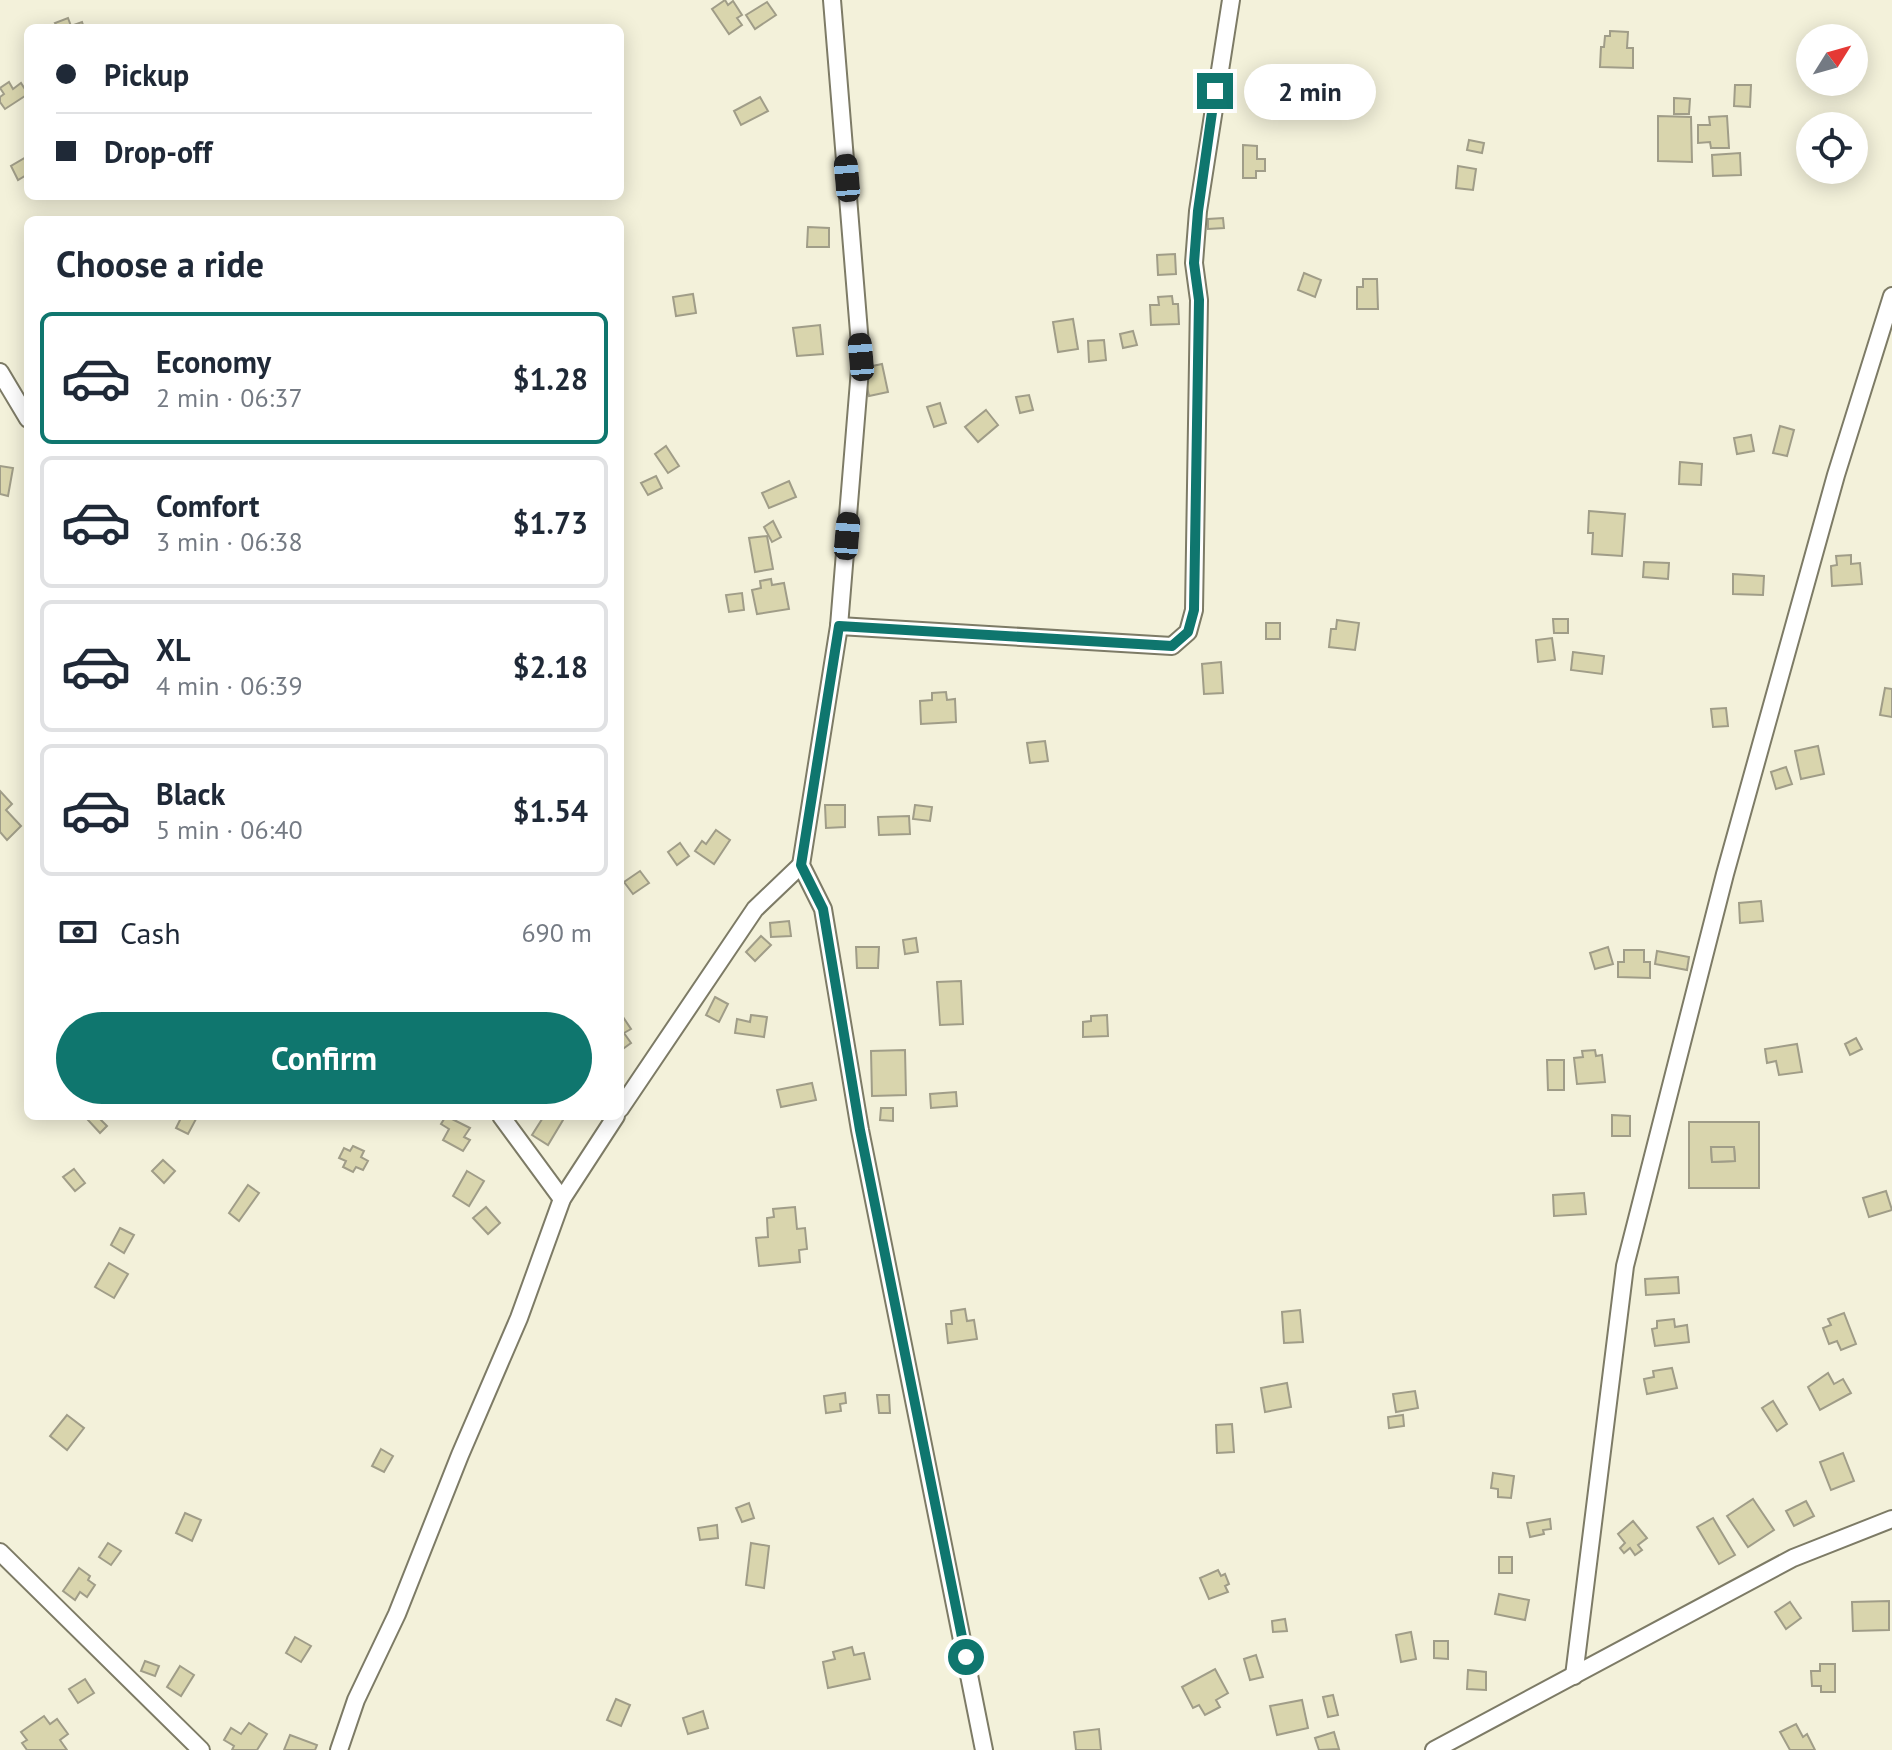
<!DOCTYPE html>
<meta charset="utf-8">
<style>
:root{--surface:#fff;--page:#f6f6f7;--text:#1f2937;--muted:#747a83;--line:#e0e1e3;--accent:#0f766e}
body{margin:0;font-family:"PT Sans",sans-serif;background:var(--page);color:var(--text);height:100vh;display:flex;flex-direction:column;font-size:30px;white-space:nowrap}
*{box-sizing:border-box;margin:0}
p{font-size:26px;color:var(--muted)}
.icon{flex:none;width:44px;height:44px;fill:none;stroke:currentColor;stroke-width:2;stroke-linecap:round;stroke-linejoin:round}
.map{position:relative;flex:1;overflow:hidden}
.sheet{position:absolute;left:24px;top:216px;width:600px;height:904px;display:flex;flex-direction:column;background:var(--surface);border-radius:12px;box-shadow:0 4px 20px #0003}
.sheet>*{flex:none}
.hud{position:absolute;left:24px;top:24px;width:600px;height:176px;border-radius:12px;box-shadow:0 4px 20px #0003;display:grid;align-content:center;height:176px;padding:0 32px;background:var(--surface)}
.needle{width:52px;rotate:53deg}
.fabs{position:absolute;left:1796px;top:24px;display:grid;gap:16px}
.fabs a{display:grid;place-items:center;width:72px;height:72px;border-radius:50%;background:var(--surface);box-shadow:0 4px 20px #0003;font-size:40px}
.end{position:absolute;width:36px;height:36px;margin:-18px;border:10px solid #0f766e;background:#fff;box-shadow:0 0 0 4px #fff}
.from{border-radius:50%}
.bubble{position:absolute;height:56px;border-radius:28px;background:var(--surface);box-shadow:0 4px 20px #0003;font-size:26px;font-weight:600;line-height:56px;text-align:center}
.car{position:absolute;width:24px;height:48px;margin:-24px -12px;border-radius:10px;box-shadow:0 0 6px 2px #0007;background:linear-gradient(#222 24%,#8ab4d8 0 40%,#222 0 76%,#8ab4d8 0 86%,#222 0)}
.hud b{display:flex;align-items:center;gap:28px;height:76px;font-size:30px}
.hud b+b{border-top:2px solid var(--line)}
.hud i{width:20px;height:20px;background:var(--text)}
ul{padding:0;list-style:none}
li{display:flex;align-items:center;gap:24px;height:132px;margin:0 16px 12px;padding:0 16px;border:4px solid var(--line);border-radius:12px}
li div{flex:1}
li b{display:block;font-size:30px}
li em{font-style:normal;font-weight:600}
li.current{border-color:var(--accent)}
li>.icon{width:72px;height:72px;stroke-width:1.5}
h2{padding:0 32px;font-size:36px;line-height:96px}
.pay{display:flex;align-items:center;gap:20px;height:88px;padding:0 32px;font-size:30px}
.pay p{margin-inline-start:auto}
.action{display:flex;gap:16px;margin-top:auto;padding:16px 32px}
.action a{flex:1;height:92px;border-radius:48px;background:var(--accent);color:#fff;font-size:32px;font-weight:600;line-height:92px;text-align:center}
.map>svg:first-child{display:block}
</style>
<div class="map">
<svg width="1892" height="1750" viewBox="0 0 1892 1750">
<rect width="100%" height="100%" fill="#f3f1da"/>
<!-- building -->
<g fill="#d9d5ad" stroke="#a09d88" stroke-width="2" fill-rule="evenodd">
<polygon points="725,0 728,5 733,1 742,15 737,18 742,25 729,34 712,9"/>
<polygon points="767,2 776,15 755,29 746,15"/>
<polygon points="68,18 71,26 82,22 84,28 58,28 55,23"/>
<polygon points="1610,31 1628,32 1627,48 1633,48 1633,68 1600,67 1601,47 1604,47 1605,36 1610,36"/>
<polygon points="9,82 13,89 21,83 28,94 5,109 0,102 0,97 4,94 0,88"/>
<polygon points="1735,85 1751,85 1750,107 1734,106"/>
<polygon points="760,97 768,111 741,125 734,111"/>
<polygon points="1674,98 1690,99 1689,114 1674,114"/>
<polygon points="1658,116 1691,117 1692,162 1658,161"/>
<polygon points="1727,116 1729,148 1711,148 1710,142 1698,143 1698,125 1710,125 1709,117"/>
<polygon points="1469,140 1484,143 1482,153 1467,150"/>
<polygon points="1243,145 1257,146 1257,159 1265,159 1265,171 1256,171 1256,178 1243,178"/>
<polygon points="1740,153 1741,175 1713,176 1712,155"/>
<polygon points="28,156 28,174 18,180 11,166"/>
<polygon points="1458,166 1476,169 1473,190 1456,188"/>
<polygon points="1223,218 1224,228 1208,229 1208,219"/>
<polygon points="808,227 829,228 829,247 807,247"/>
<polygon points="1175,254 1176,274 1158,275 1157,255"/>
<polygon points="1304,273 1321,280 1315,297 1298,290"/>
<polygon points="1363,279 1377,279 1378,309 1357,309 1357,287 1363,287"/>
<polygon points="693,294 696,313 676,316 673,297"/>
<polygon points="1172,296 1173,304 1178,304 1179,324 1151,325 1150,305 1159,305 1158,297"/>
<polygon points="1073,319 1078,349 1058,352 1053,322"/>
<polygon points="820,325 823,354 797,356 793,328"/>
<polygon points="1133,331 1137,345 1123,348 1120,334"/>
<polygon points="1104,340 1106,360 1089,362 1088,341"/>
<polygon points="882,364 888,392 869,396 863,368"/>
<polygon points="1029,395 1033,410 1020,413 1016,397"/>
<polygon points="940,403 946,423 934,427 927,407"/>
<polygon points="986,410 998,425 978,442 965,427"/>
<polygon points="1780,426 1794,430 1787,456 1773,453"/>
<polygon points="1751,435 1754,451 1737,454 1734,438"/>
<polygon points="666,446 679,466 668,473 655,454"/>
<polygon points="1680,462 1702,464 1701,485 1679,484"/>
<polygon points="0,466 13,468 8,496 0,494"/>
<polygon points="656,476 662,488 648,495 641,483"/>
<polygon points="789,481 796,497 769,508 762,493"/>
<polygon points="1589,511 1625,514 1622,556 1592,554 1593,533 1588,533"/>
<polygon points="773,521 781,537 772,542 764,527"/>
<polygon points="767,536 773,569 755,572 749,538"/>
<polygon points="1851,555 1851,564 1860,563 1862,584 1832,586 1831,566 1837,565 1836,556"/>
<polygon points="1644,562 1669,563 1668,579 1643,577"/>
<polygon points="1733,574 1764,576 1763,595 1733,594"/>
<polygon points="771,579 772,585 784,583 789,609 757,614 752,590 761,588 760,581"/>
<polygon points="742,593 744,610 729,612 726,595"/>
<polygon points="1553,619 1568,619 1568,633 1554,633"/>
<polygon points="1337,620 1359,623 1355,650 1329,647 1331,629 1336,629"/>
<rect x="1266" y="623" width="14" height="16"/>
<polygon points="1552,638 1555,660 1538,662 1536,640"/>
<polygon points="1573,652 1604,656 1602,674 1571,670"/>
<polygon points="1221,662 1223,693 1204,694 1202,664"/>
<polygon points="1885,688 1892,689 1892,717 1880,715"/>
<polygon points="946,692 947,700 955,699 956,722 921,724 920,701 932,700 932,693"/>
<polygon points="1726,708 1728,726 1713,727 1711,709"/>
<polygon points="1045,741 1048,761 1030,763 1027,743"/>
<polygon points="1818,746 1824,774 1801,779 1795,751"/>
<polygon points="1786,767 1792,784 1776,789 1771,772"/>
<polygon points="0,791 12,804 6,810 21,826 7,840 0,832"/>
<polygon points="825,805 845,805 845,827 826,828"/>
<polygon points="915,805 932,807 930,821 913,819"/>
<polygon points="909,816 910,834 879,835 878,817"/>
<polygon points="716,830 730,840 714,864 695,851 702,841 706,844"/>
<polygon points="680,843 689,856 677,865 668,852"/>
<polygon points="640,871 649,883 633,894 624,882"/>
<polygon points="1761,901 1763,921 1740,923 1739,903"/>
<polygon points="789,921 791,936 771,937 770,923"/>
<polygon points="761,936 771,945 755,961 746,952"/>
<polygon points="916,938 918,952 905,954 903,940"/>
<polygon points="856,947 879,947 878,968 857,968"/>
<polygon points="1608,947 1613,964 1595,969 1590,953"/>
<polygon points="1624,950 1644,950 1644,962 1650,962 1650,978 1618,977 1618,962 1624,962"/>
<polygon points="1657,951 1689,957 1687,970 1655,964"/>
<polygon points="961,981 963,1024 940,1025 937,982"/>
<polygon points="715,997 728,1004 719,1022 706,1015"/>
<polygon points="621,1014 631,1029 624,1033 631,1043 620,1051"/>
<polygon points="751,1015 767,1017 764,1037 735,1033 737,1019 750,1022"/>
<polygon points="1107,1015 1108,1036 1083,1037 1083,1022 1091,1021 1091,1016"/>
<polygon points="1856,1038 1862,1049 1850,1055 1845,1044"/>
<polygon points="1797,1044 1802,1072 1779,1075 1776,1061 1767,1063 1765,1049"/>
<polygon points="905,1050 906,1095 872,1096 871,1051"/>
<polygon points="1595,1050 1596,1056 1602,1055 1605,1082 1577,1084 1574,1058 1583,1057 1582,1051"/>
<polygon points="1547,1060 1564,1060 1564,1090 1548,1090"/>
<polygon points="812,1083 816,1100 781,1107 777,1090"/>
<polygon points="956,1092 957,1106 931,1108 930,1094"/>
<polygon points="881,1108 893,1108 893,1121 880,1120"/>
<polygon points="1612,1115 1630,1116 1630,1136 1612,1136"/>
<polygon points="92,1116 97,1116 107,1126 100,1133 88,1120"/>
<polygon points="182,1116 196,1119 188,1134 176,1128"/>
<polygon points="446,1116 470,1128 464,1137 470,1140 463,1151 443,1140 449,1129 441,1124"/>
<polygon points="544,1116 557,1116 563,1120 548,1145 532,1135"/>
<path d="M1689,1122h70v66h-70zM1711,1147h23l1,14 -23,1z"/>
<polygon points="353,1146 364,1151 361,1157 368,1161 363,1170 356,1167 353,1172 343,1167 346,1161 339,1158 344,1148 350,1151"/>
<polygon points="1711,1147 1734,1147 1735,1161 1712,1162"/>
<polygon points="163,1160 175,1171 164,1183 152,1171"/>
<polygon points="74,1169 85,1183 75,1191 63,1177"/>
<polygon points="467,1171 484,1181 469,1206 453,1196"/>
<polygon points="248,1185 259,1193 239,1221 229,1213"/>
<polygon points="1886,1191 1892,1210 1869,1217 1863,1198"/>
<polygon points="1584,1193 1586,1214 1554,1216 1553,1195"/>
<polygon points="486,1207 500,1223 488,1234 473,1218"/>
<polygon points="795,1207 797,1229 805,1228 807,1249 799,1250 800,1262 759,1266 756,1238 768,1237 767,1218 774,1217 773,1209"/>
<polygon points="120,1228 134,1235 124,1253 111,1245"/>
<polygon points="109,1263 128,1274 114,1298 95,1287"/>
<polygon points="1678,1277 1679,1293 1646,1295 1645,1279"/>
<polygon points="965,1309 967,1321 974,1320 977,1339 948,1343 946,1324 952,1324 951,1311"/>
<polygon points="1300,1310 1303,1342 1284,1343 1282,1312"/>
<polygon points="1844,1313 1856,1344 1841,1350 1837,1341 1829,1344 1823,1328 1831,1325 1828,1319"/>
<polygon points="1674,1319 1675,1327 1687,1325 1689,1342 1655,1346 1652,1329 1657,1328 1657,1321"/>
<polygon points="1672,1368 1677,1388 1647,1394 1644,1379 1654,1377 1653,1371"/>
<polygon points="1828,1373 1834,1384 1843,1379 1851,1393 1820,1410 1808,1387"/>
<polygon points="1287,1383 1291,1407 1265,1412 1261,1388"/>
<polygon points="1415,1391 1418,1408 1396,1412 1393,1394"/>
<polygon points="845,1393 846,1403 840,1404 841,1411 826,1413 824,1396"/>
<polygon points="877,1395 889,1395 890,1413 879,1413"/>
<polygon points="1773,1401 1787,1424 1777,1431 1762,1408"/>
<polygon points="67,1415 84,1428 67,1450 50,1436"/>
<polygon points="1403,1415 1404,1426 1389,1428 1388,1417"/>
<polygon points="1232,1424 1234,1452 1217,1453 1216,1425"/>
<polygon points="381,1449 393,1456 384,1472 372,1466"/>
<polygon points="1843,1453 1854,1481 1831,1490 1820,1462"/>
<polygon points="1493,1473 1514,1476 1511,1498 1498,1497 1498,1489 1491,1488"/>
<polygon points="1753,1499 1774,1530 1748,1547 1727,1516"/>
<polygon points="1806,1501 1814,1516 1794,1526 1786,1511"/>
<polygon points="749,1503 754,1518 742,1522 736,1508"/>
<polygon points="185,1513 201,1520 192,1541 176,1533"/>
<polygon points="1713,1518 1735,1555 1719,1564 1697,1527"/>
<polygon points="1550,1519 1551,1529 1543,1530 1544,1534 1530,1537 1527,1523"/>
<polygon points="1633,1521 1647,1538 1638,1545 1642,1550 1635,1555 1630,1548 1624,1553 1620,1548 1625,1543 1618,1534"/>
<polygon points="717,1525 718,1538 700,1540 698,1528"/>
<polygon points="108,1543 121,1551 111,1565 99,1557"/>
<polygon points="751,1543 769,1546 764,1588 746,1585"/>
<rect x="1499" y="1557" width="13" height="16"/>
<polygon points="79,1568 90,1576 88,1580 95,1585 87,1597 80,1592 75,1600 63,1591"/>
<polygon points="1218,1570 1221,1576 1225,1574 1229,1584 1225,1586 1228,1592 1209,1599 1200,1578"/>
<polygon points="1499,1594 1529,1600 1525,1620 1495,1614"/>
<polygon points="1889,1601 1889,1630 1853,1631 1852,1602"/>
<polygon points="1790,1602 1801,1618 1786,1629 1775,1612"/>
<polygon points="1285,1619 1287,1631 1273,1632 1272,1621"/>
<polygon points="1411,1632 1416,1659 1401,1662 1396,1635"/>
<polygon points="295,1637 311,1646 301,1662 286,1653"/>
<polygon points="1434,1641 1448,1641 1448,1659 1434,1658"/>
<polygon points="852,1647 854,1655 864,1653 870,1679 828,1688 823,1662 835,1659 833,1652"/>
<polygon points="1256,1655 1263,1677 1250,1680 1244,1659"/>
<polygon points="145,1661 159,1666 155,1676 141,1671"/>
<polygon points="1820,1664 1835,1664 1835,1692 1821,1692 1821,1686 1812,1686 1811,1671 1820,1671"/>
<polygon points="180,1666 194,1675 181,1696 167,1687"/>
<polygon points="1215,1669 1228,1693 1216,1700 1220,1707 1205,1715 1199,1705 1193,1708 1182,1687"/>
<polygon points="1468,1670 1486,1672 1486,1690 1467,1689"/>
<polygon points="85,1679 94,1693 78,1703 69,1689"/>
<polygon points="1333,1695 1338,1715 1328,1717 1323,1697"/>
<polygon points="616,1699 630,1705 621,1726 607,1720"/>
<polygon points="1302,1700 1308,1728 1277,1735 1270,1706"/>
<polygon points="703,1711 708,1728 688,1734 683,1718"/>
<polygon points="44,1716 50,1724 57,1719 68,1734 60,1740 67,1750 27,1750 22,1743 27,1740 21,1732"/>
<polygon points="249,1723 267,1734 257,1750 232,1750 234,1746 224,1740 231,1728 241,1734"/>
<polygon points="1796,1724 1803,1737 1807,1734 1815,1750 1790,1750 1780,1732"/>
<polygon points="1099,1729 1101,1750 1076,1750 1074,1732"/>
<polygon points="1334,1732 1339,1749 1319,1750 1315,1738"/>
<polygon points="290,1735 317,1745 315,1750 284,1750"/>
</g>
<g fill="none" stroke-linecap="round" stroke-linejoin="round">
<!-- minor casing -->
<g stroke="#7d7b66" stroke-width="20">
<g id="minor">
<polyline points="832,0 861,357 839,626 801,865 823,909 860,1130 984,1750"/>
<polyline points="0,372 28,419"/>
<polyline points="839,626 1155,645 1172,646 1188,632 1194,610 1199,300 1194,263 1198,211 1231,0"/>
<polyline points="620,1109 755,909 801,865"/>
<polyline points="501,1116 562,1199"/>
<polyline points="0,1552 201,1750"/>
<polyline points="1574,1676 1625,1266 1725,874 1836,475 1892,296"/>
<polyline points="339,1750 356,1700 397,1614 460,1455 519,1318 562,1199 616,1116"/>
<polyline points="1434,1750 1793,1558 1892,1519"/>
</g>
</g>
<!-- minor -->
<use href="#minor" stroke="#fff" stroke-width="16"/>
</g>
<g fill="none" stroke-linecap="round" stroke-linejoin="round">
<!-- route -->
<polyline stroke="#0f766e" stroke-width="10" points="966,1657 860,1130 823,909 801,865 839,626 1172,646 1188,632 1194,610 1199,300 1194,263 1198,211 1215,91"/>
</g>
</svg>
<div class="fabs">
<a><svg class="needle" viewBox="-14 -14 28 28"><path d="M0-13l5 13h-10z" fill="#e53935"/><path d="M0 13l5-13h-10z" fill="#747a83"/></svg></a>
<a><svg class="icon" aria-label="locate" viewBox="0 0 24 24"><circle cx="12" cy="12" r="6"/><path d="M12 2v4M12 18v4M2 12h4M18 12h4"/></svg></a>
</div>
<i class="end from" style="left:966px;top:1657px"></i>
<i class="end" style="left:1215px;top:91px"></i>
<div class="bubble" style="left:1244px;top:64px;width:132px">2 min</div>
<i class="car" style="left:847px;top:178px;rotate:355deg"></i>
<i class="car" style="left:861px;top:357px;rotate:355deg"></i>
<i class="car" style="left:847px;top:536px;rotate:5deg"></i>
<div class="hud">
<b><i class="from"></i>Pickup</b>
<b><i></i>Drop-off</b>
</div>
<section class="sheet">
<h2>Choose a ride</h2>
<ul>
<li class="current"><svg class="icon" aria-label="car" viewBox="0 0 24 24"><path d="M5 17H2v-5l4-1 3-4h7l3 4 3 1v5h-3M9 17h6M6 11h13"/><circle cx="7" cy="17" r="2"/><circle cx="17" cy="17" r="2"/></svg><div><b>Economy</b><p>2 min · 06:37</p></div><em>$1.28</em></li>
<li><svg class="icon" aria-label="car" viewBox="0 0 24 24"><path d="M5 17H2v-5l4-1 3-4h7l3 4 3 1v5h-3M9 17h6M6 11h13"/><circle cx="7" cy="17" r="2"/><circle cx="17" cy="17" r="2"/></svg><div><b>Comfort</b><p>3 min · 06:38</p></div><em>$1.73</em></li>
<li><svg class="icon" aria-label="car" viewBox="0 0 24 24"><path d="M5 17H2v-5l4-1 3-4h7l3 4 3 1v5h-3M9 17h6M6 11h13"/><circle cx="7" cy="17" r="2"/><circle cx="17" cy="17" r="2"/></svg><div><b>XL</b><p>4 min · 06:39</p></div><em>$2.18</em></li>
<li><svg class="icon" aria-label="car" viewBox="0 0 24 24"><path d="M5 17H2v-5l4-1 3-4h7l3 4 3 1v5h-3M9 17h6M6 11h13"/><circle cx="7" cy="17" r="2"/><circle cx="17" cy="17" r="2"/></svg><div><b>Black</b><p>5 min · 06:40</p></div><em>$1.54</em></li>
</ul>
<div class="pay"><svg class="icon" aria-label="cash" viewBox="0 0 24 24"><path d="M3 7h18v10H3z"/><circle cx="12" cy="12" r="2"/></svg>Cash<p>690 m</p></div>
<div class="action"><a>Confirm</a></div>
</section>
</div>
